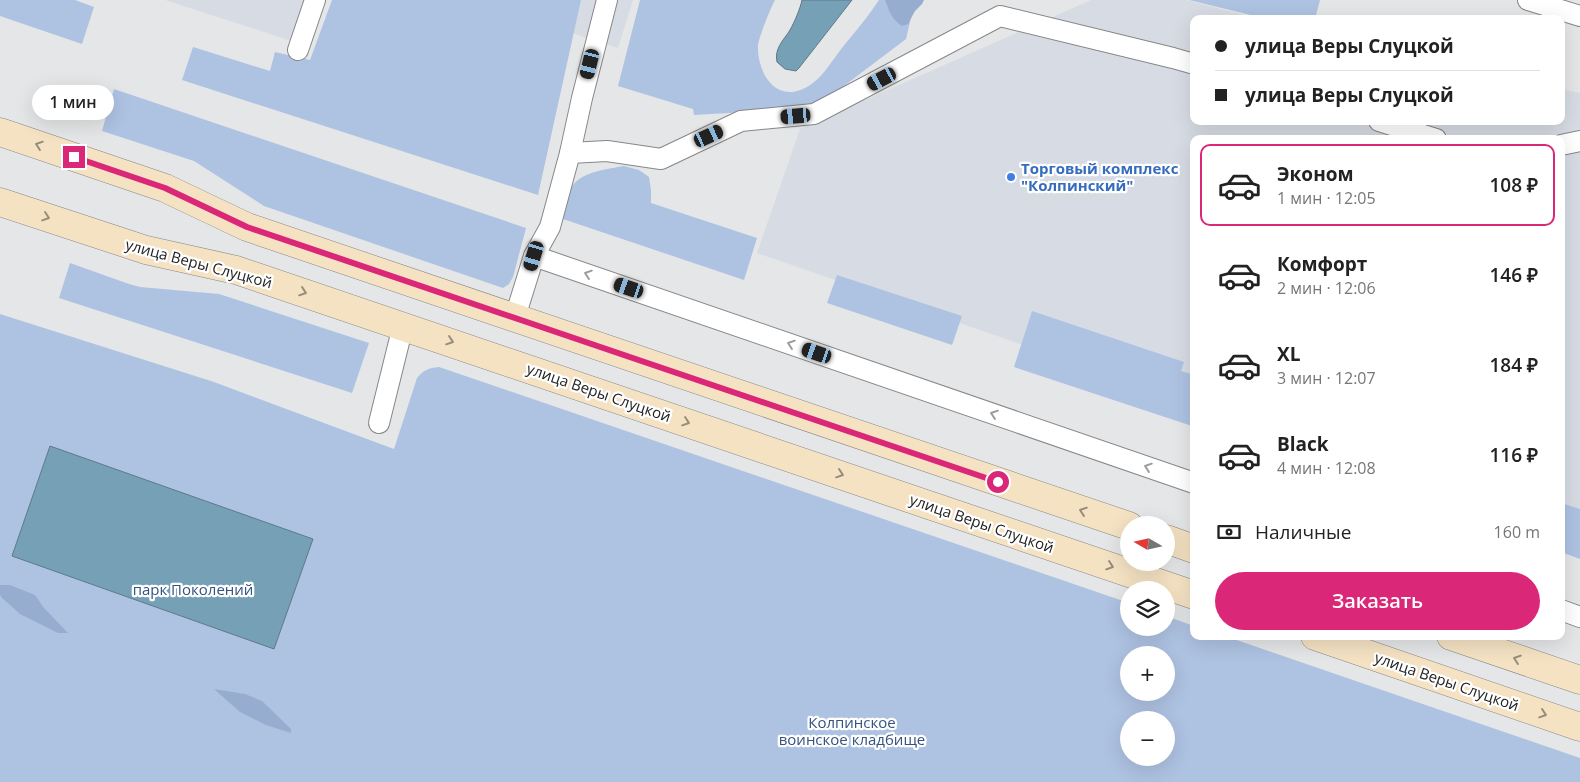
<!DOCTYPE html>
<html lang="ru">
<meta charset="utf-8">
<style>
:root{--surface:#fff;--page:#f6f6f6;--text:#222;--muted:#767676;--line:#e0e0e0;--accent:#db2777}
body{margin:0;font-family:"Open Sans",sans-serif;background:var(--page);color:var(--text);height:100vh;display:flex;flex-direction:column;font-size:19px;white-space:nowrap}
*{box-sizing:border-box;margin:0}
p{font-size:16px;color:var(--muted)}
.icon{flex:none;width:28px;height:28px;fill:none;stroke:currentColor;stroke-width:2;stroke-linecap:round;stroke-linejoin:round}
.map{position:relative;flex:1;overflow:hidden}
.side{position:absolute;left:1190px;top:135px;width:375px;height:505px;display:flex;flex-direction:column;background:var(--surface);border-radius:10px;box-shadow:0 5px 20px #0002}
.side>*{flex:none}
.top-card{position:absolute;left:1190px;top:15px;width:375px;height:110px;border-radius:10px;box-shadow:0 5px 20px #0002;display:grid;align-content:center;height:110px;padding:0 25px;background:var(--surface)}
.needle{width:32px;rotate:279deg}
.buttons{position:absolute;left:1120px;top:516px;display:grid;gap:10px}
.buttons a{display:grid;place-items:center;width:55px;height:55px;border-radius:50%;background:var(--surface);box-shadow:0 5px 20px #0002;font-size:25px}
.end{position:absolute;width:22px;height:22px;margin:-11px;border:6px solid #db2777;background:#fff;box-shadow:0 0 0 2px #fff}
.from{border-radius:50%}
.bubble{position:absolute;height:35px;border-radius:18px;background:var(--surface);box-shadow:0 5px 20px #0002;font-size:16px;font-weight:600;line-height:35px;text-align:center}
.car{position:absolute;width:15px;height:30px;margin:-15px -8px;border-radius:6px;box-shadow:0 0 4px 1px #0007;background:linear-gradient(#222 24%,#8ab4d8 0 40%,#222 0 76%,#8ab4d8 0 86%,#222 0)}
.top-card b{display:flex;align-items:center;gap:18px;height:48px;font-size:19px}
.top-card b+b{border-top:1px solid var(--line)}
.top-card i{width:12px;height:12px;background:var(--text)}
ul{padding:9px 0 0;list-style:none}
li{display:flex;align-items:center;gap:15px;height:82px;margin:0 10px 8px;padding:0 15px;border:2px solid transparent;border-radius:10px}
li div{flex:1}
li b{display:block;font-size:19px}
li em{font-style:normal;font-weight:600}
li.active{border-color:var(--accent)}
li>.icon{width:45px;height:45px;stroke-width:1.5}
.pay{display:flex;align-items:center;gap:12px;height:55px;padding:0 25px;font-size:19px}
.pay p{margin-inline-start:auto}
.button{display:flex;gap:10px;margin-top:auto;padding:10px 25px}
.button a{flex:1;height:58px;border-radius:30px;background:var(--accent);color:#fff;font-size:20px;font-weight:600;line-height:58px;text-align:center}
.map>svg:first-child{display:block}
</style>
<div class="map">
<svg width="1580" height="782" viewBox="0 0 1580 782">
<rect width="100%" height="100%" fill="#e5e6e7"/>
<!-- built -->
<g fill="#d7dce4">
<polygon points="165,0 325,0 310,47"/>
<polygon points="470,0 633,0 618,48"/>
<polygon points="1091,0 1187,0 1259,19 1194,19 1194,121 1561,121 1561,89 1580,93 1580,538 1561,531 1561,139 1194,139 1194,404 757,253 800,129"/>
</g>
<!-- green -->
<g fill="#aec2e2" fill-rule="evenodd">
<polygon points="0,0 75,0 94,7 82,44 0,16"/>
<polygon points="332,0 581,0 538,195 182,80 193,47 270,71 275,52 310,60"/>
<path d="M640,0h135c-4,7 -17,39 -17,46 -1,25 16,56 45,43 17,-7 28,-27 39,-41 12,-15 26,-31 37,-48h36l-9,39 -86,65 -57,7 -69,4 -1,-6 -75,-23z"/>
<polygon points="1189,0 1320,0 1315,19 1267,19"/>
<polygon points="114,89 526,228 513,277 509,284 503,288 264,206 194,161 102,131"/>
<path d="M624,166l15,4 10,7 2,13v13l106,35 -13,42 -184,-62c3,-11 6,-24 13,-33 11,-14 35,-16 51,-19z"/>
<polygon points="70,263 129,284 140,287 219,294 369,343 352,393 59,298"/>
<polygon points="837,275 962,316 952,345 827,303"/>
<polygon points="1032,311 1184,362 1181,371 1194,375 1194,420 1192,426 1014,367"/>
<path d="M0,314l214,68 180,67 23,-71c7,-8 11,-10 22,-11l690,236v25h37v-12l28,10v10h31l355,122v24h-1580zM1129,655h37v37h-37zM1129,720h37v38h-37z"/>
<polygon points="1561,503 1580,509 1580,559 1561,552"/>
</g>
<!-- forest -->
<g fill="#97adcf">
<path d="M885,0h39l-2,4 -7,7 -7,13 -6,2c-12,-9 -12,-14 -17,-26z"/>
<polygon points="0,585 10,585 35,595 44,608 68,633 58,633 20,614 1,597 0,594"/>
<polygon points="214,689 245,694 262,701 291,729 291,733 266,725 240,712"/>
</g>
<!-- water -->
<g fill="#76a0b5" stroke="#5d7a89">
<path d="M802,0h50l-53,68 -3,3 -11,-2 -8,-7c-3,-14 7,-22 13,-32 5,-9 10,-21 12,-30z"/>
<polygon points="50,446 313,539 274,649 12,556"/>
</g>
<g fill="none" stroke-linecap="round" stroke-linejoin="round">
<!-- lane casing -->
<g stroke="#868788" stroke-width="22">
<g id="lane">
<polyline points="1528,0 1580,16"/>
<polyline points="298,50 315,0"/>
<polyline points="1379,121 1436,139"/>
<polyline points="1561,145 1580,141"/>
<polyline points="570,153 607,151 661,159 741,121 814,114 1000,16 1173,58 1194,64"/>
<polyline points="534,256 1194,483"/>
<polyline points="515,317 534,256 550,227 570,153 582,98 607,0"/>
<polyline points="379,423 403,326"/>
<polyline points="1561,610 1580,617"/>
</g>
</g>
<!-- secondary casing -->
<g stroke="#868788" stroke-width="29">
<g id="secondary">
<polyline points="0,132 165,188 247,227 1129,526"/>
<polyline points="0,202 146,250 236,270 1194,595"/>
<polyline points="1166,539 1194,549"/>
<polyline points="1315,636 1580,727"/>
<polyline points="1451,636 1580,680"/>
</g>
</g>
<!-- lane -->
<use href="#lane" stroke="#fff" stroke-width="20"/>
<!-- secondary -->
<use href="#secondary" stroke="#f5e2c3" stroke-width="28"/>
</g>
<!-- one-way arrows -->
<defs><path id="oneway-chevron" d="M-2-3.5L2.5 0L-2 3.5" fill="none" stroke-width="1.6" stroke-linecap="round" stroke-linejoin="round" transform="scale(1.25)"/></defs>
<g stroke="#968c7b">
<use href="#oneway-chevron" transform="translate(39 145) rotate(-161)"/>
<use href="#oneway-chevron" transform="translate(46 217) rotate(19)"/>
<use href="#oneway-chevron" transform="translate(303 292) rotate(19)"/>
<use href="#oneway-chevron" transform="translate(450 341) rotate(19)"/>
<use href="#oneway-chevron" transform="translate(686 422) rotate(19)"/>
<use href="#oneway-chevron" transform="translate(840 474) rotate(19)"/>
<use href="#oneway-chevron" transform="translate(1083 511) rotate(-161)"/>
<use href="#oneway-chevron" transform="translate(1110 566) rotate(19)"/>
<use href="#oneway-chevron" transform="translate(1517 659) rotate(-161)"/>
<use href="#oneway-chevron" transform="translate(1543 714) rotate(19)"/>
</g>
<g stroke="#9c9c9c">
<use href="#oneway-chevron" transform="translate(588 274) rotate(-161)"/>
<use href="#oneway-chevron" transform="translate(791 344) rotate(-161)"/>
<use href="#oneway-chevron" transform="translate(994 414) rotate(-161)"/>
<use href="#oneway-chevron" transform="translate(1148 467) rotate(-161)"/>
</g>
<g fill="none" stroke-linecap="round" stroke-linejoin="round">
<!-- route -->
<polyline stroke="#db2777" stroke-width="6" points="74,157 165,188 247,227 998,482"/>
</g>
<!-- markers -->
<circle fill="#3f7fe0" stroke="#fff" stroke-width="2" cx="1011" cy="177" r="5"/>
<g text-anchor="middle" dominant-baseline="central" stroke-width="4.5" stroke-linejoin="round" paint-order="stroke">
<!-- shop labels -->
<g font-size="15" font-weight="bold" fill="#366cbe" stroke="#fff" text-anchor="start">
<text x="1021" y="168">Торговый комплекс<tspan x="1021" dy="17">"Колпинский"</tspan></text>
</g>
<!-- street labels -->
<g font-size="15" fill="#222323" stroke="#fff">
<text transform="translate(199 263) rotate(15)">улица Веры Слуцкой</text>
<text transform="translate(599 392) rotate(19)">улица Веры Слуцкой</text>
<text transform="translate(982 523) rotate(19)">улица Веры Слуцкой</text>
<text transform="translate(1447 681) rotate(19)">улица Веры Слуцкой</text>
</g>
<!-- park labels -->
<g font-size="15" fill="#355381" stroke="#fff">
<text x="193" y="589">парк Поколений</text>
<text x="852" y="722">Колпинское<tspan x="852" dy="17">воинское кладбище</tspan></text>
</g>
</g>
</svg>
<div class="buttons">
<a><svg class="needle" viewBox="-14 -14 28 28"><path d="M0-13l5 13h-10z" fill="#e53935"/><path d="M0 13l5-13h-10z" fill="#767676"/></svg></a>
<a><svg class="icon" aria-label="layers" viewBox="0 0 24 24"><path d="M12 4l9 5-9 5-9-5zM3 14l9 5 9-5"/></svg></a>
<a>+</a>
<a>−</a>
</div>
<i class="end from" style="left:998px;top:482px"></i>
<i class="end" style="left:74px;top:157px"></i>
<div class="bubble" style="left:32px;top:85px;width:82px">1 мин</div>
<i class="car" style="left:590px;top:64px;rotate:194deg"></i>
<i class="car" style="left:882px;top:79px;rotate:242deg"></i>
<i class="car" style="left:796px;top:116px;rotate:265deg"></i>
<i class="car" style="left:709px;top:136px;rotate:65deg"></i>
<i class="car" style="left:534px;top:256px;rotate:197deg"></i>
<i class="car" style="left:629px;top:288px;rotate:289deg"></i>
<i class="car" style="left:817px;top:353px;rotate:289deg"></i>
<div class="top-card">
<b><i class="from"></i>улица Веры Слуцкой</b>
<b><i></i>улица Веры Слуцкой</b>
</div>
<section class="side">
<ul>
<li class="active"><svg class="icon" aria-label="car" viewBox="0 0 24 24"><path d="M5 17H2v-5l4-1 3-4h7l3 4 3 1v5h-3M9 17h6M6 11h13"/><circle cx="7" cy="17" r="2"/><circle cx="17" cy="17" r="2"/></svg><div><b>Эконом</b><p>1 мин · 12:05</p></div><em>108 ₽</em></li>
<li><svg class="icon" aria-label="car" viewBox="0 0 24 24"><path d="M5 17H2v-5l4-1 3-4h7l3 4 3 1v5h-3M9 17h6M6 11h13"/><circle cx="7" cy="17" r="2"/><circle cx="17" cy="17" r="2"/></svg><div><b>Комфорт</b><p>2 мин · 12:06</p></div><em>146 ₽</em></li>
<li><svg class="icon" aria-label="car" viewBox="0 0 24 24"><path d="M5 17H2v-5l4-1 3-4h7l3 4 3 1v5h-3M9 17h6M6 11h13"/><circle cx="7" cy="17" r="2"/><circle cx="17" cy="17" r="2"/></svg><div><b>XL</b><p>3 мин · 12:07</p></div><em>184 ₽</em></li>
<li><svg class="icon" aria-label="car" viewBox="0 0 24 24"><path d="M5 17H2v-5l4-1 3-4h7l3 4 3 1v5h-3M9 17h6M6 11h13"/><circle cx="7" cy="17" r="2"/><circle cx="17" cy="17" r="2"/></svg><div><b>Black</b><p>4 мин · 12:08</p></div><em>116 ₽</em></li>
</ul>
<div class="pay"><svg class="icon" aria-label="cash" viewBox="0 0 24 24"><path d="M3 7h18v10H3z"/><circle cx="12" cy="12" r="2"/></svg>Наличные<p>160 m</p></div>
<div class="button"><a>Заказать</a></div>
</section>
</div>
